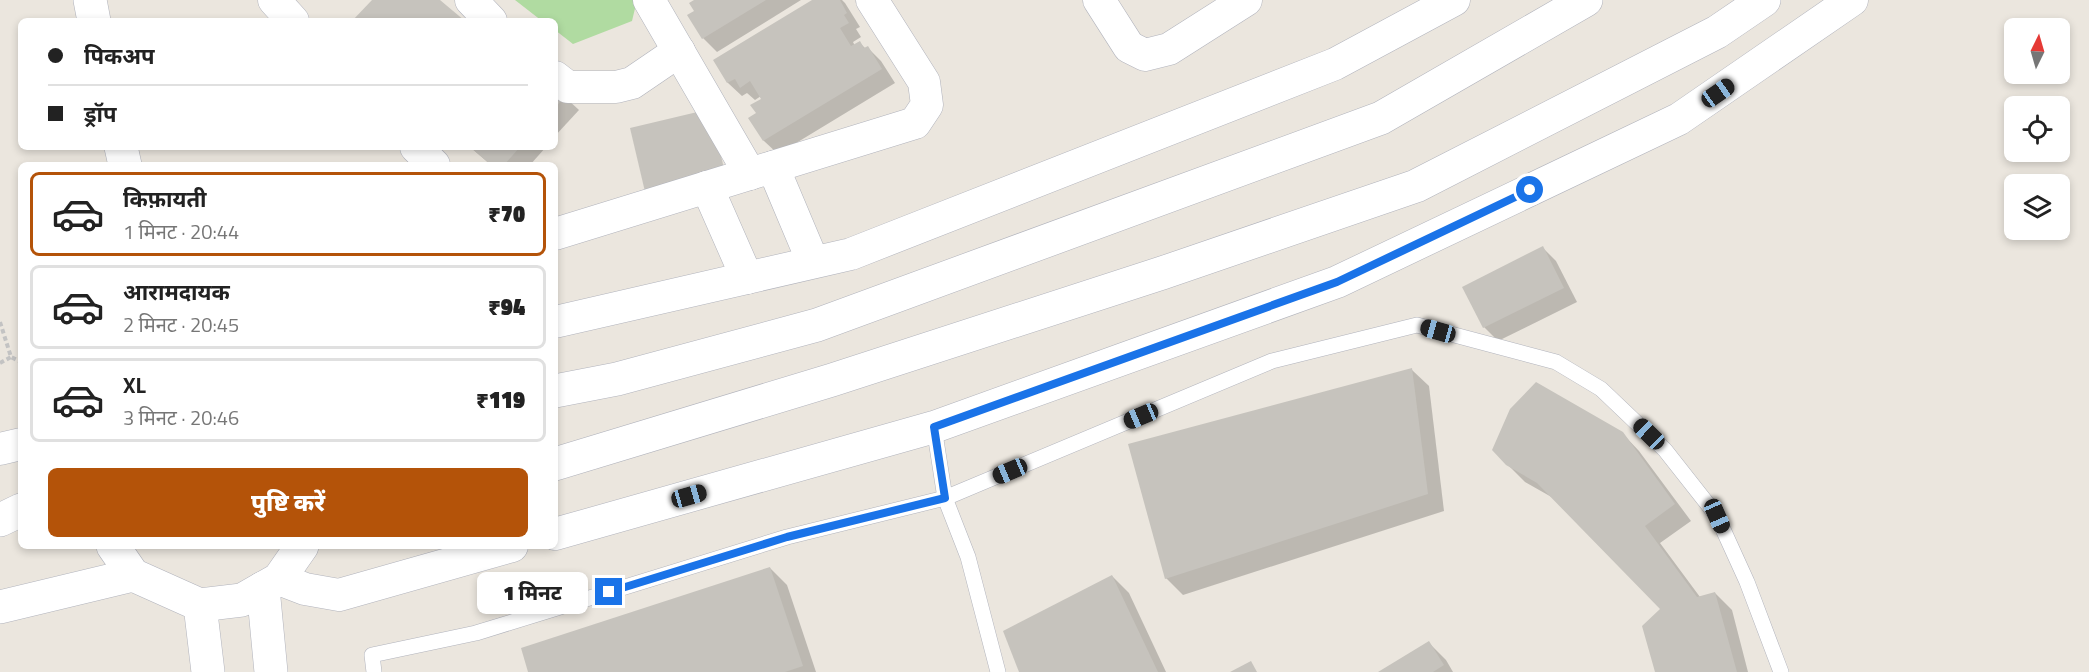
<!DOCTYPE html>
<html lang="hi">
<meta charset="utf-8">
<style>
:root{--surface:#fff;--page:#f2f2f2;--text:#222;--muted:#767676;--line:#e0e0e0;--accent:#b45309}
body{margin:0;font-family:"Titillium Web","Noto Sans Devanagari",sans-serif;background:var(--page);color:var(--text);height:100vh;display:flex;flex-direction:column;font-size:22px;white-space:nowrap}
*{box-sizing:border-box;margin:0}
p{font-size:20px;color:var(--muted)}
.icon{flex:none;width:33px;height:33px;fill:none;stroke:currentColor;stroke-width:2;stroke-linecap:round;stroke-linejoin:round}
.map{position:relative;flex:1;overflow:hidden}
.drawer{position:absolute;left:18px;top:162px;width:540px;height:387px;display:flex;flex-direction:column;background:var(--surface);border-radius:9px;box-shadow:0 3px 9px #0003}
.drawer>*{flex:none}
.hud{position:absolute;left:18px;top:18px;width:540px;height:132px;border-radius:9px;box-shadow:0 3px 9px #0003;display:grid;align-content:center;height:132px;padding:0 30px;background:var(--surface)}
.needle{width:39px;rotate:5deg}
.fabs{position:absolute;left:2004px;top:18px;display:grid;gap:12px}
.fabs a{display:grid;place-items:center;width:66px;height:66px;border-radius:9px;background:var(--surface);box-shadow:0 3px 9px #0003;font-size:30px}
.end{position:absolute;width:27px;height:27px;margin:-14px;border:8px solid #1a73e8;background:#fff;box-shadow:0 0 0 3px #fff}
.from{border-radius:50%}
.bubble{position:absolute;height:42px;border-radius:9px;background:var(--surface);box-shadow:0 3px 9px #0003;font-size:20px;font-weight:800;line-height:42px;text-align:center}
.car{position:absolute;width:18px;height:36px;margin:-18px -9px;border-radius:8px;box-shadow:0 0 4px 2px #0007;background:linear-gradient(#222 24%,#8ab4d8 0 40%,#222 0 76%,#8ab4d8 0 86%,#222 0)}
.hud b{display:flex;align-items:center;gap:21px;height:57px;font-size:22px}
.hud b+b{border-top:2px solid var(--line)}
.hud i{width:15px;height:15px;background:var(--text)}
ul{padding:10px 0 0;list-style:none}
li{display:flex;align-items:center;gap:18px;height:84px;margin:0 12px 9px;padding:0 18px;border:3px solid var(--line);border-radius:9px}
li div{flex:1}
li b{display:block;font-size:22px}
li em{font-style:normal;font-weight:800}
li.active{border-color:var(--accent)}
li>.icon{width:54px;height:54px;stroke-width:1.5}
.primary-button{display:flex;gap:12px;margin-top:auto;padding:12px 30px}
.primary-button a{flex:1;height:69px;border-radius:9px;background:var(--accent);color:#fff;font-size:24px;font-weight:800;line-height:69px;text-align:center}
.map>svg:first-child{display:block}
</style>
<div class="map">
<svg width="2089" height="672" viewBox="0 0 2089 672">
<rect width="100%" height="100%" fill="#ebe6de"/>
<!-- green -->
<polygon fill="#b0dba1" points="515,0 637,0 632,21 573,44 555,30 555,21 542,21"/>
<!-- shadow -->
<g fill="#0003">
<polygon points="697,0 801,0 717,52 703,38 696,12"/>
<polygon points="815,0 842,0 845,3 860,27 856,29 861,37 853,42 855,46 860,43 866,49 868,48 881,61 895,83 778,154 764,141 750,118 758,114 763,99 761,96 755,100 747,93 742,96 728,83 715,61"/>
<polygon points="555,88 579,110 555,136"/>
<polygon points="470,147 546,147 530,165 491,165"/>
<polygon points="1543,248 1556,261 1577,302 1498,341 1484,327"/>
<polygon points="1412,370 1429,386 1444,511 1183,595 1166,578"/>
<polygon points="1622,433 1639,451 1691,521 1660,543 1700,597 1715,593 1732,610 1748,672 1656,672 1662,609 1555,499 1525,482 1507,464"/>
<polygon points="770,568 787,585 816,672 530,672"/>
<polygon points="1112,576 1129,593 1166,672 1021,672"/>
<polygon points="1429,643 1446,660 1453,672 1381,672"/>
</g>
<!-- building -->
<g fill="#c6c3bd">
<polygon points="372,0 440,0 465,21 352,21"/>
<polygon points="694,0 766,0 702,39 687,15 694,11 689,3"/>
<polygon points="812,0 840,0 847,13 844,15 849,23 840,28 851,46 860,41 864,48 868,46 882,69 763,141 748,118 756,113 750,105 761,99 750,81 740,88 735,79 727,83 713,60"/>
<polygon points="555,86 566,95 555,108"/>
<polygon points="710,109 726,177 646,196 630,128"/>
<polygon points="470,147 520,147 504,165 491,165"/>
<polygon points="1543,246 1564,288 1483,328 1462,287"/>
<polygon points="1412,368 1428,494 1165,579 1128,444"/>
<polygon points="1536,382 1623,432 1675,504 1645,526 1697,597 1715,592 1737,672 1655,672 1642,626 1660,609 1537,483 1506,465 1492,450 1510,409"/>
<polygon points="770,567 803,666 785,672 528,672 521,648"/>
<polygon points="1112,575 1158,672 1019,672 1003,631"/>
<polygon points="1429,641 1444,665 1433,672 1378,672"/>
<polygon points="1251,661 1257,672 1230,672"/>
</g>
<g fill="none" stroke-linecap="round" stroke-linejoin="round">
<!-- service casing -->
<g stroke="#b1b3bc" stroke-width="16">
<g id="service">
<polyline points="934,427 945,498 968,557 998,672"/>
<polyline points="374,672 372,655 476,633 787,537 945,498 1272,361 1417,325 1556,362 1601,389 1665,450 1717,516 1747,582 1781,672"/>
</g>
</g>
<!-- minor casing -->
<g stroke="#b1b3bc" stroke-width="33">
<g id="minor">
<polyline points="274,0 293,21"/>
<polyline points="471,0 491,21"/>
<polyline points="649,0 750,174"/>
<polyline points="1099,0 1129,47 1145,55 1169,49 1246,0"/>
<polyline points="555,77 568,87 616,87 632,83 679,51"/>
<polyline points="416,147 434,165"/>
<polyline points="773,167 813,262"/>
<polyline points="707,187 747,278"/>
<polyline points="555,234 915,123 927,105 924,82 872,0"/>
<polyline points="555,322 851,254 1335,64 1454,0"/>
<polyline points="0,449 21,444"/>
<polyline points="555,534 934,427 1337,282 1679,119 1852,0"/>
<polyline points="279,579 305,589 339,595 512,546"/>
</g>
</g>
<!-- tertiary casing -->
<g stroke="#b1b3bc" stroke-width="34">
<g id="tertiary">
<polyline points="90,0 94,21"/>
<polyline points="121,147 125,165"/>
<polyline points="555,391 617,379 817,325 1381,118 1586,0"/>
<polyline points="555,464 832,380 1162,273 1416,186 1717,32 1764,0"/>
<polyline points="0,520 21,510"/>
<polyline points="113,546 133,575 200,605 242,600 279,579 302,546"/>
<polyline points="263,588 271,672"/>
<polyline points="200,605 208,672"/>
<polyline points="0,607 133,575"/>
</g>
</g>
<!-- path -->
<g stroke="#c3c3c3" stroke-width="4" stroke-dasharray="4.5 3" stroke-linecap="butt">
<polyline points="0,322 11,357 21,362"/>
<polyline points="0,363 11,357"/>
</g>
<!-- service -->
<use href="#service" stroke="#fff" stroke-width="15"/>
<!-- minor -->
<use href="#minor" stroke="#fff" stroke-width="32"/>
<!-- tertiary -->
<use href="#tertiary" stroke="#fff" stroke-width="33"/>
</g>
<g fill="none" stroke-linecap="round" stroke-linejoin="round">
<!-- route -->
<polyline stroke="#1a73e8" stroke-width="8" points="609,592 787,537 945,498 934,427 1337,282 1530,190"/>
</g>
</svg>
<div class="fabs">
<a><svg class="needle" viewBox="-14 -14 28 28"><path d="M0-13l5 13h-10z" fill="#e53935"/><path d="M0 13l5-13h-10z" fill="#767676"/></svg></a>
<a><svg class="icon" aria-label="locate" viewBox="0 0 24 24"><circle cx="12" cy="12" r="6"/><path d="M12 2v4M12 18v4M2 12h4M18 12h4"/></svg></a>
<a><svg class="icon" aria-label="layers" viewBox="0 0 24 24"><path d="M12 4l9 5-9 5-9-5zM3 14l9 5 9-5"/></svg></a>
</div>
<i class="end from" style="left:1530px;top:190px"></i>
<i class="end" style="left:609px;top:592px"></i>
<div class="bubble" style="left:477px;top:572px;width:111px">1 मिनट</div>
<i class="car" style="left:1718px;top:93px;rotate:55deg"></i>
<i class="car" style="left:1438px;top:331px;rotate:286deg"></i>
<i class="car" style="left:1141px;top:416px;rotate:247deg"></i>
<i class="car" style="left:1649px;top:434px;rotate:314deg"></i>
<i class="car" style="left:1010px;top:471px;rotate:247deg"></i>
<i class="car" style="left:689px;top:496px;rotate:74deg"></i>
<i class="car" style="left:1717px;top:516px;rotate:156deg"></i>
<div class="hud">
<b><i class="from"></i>पिकअप</b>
<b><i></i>ड्रॉप</b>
</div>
<section class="drawer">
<ul>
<li class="active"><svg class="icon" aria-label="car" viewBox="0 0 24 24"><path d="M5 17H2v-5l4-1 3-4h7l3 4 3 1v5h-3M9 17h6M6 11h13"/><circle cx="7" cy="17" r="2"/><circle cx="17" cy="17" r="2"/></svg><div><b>किफ़ायती</b><p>1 मिनट · 20:44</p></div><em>₹70</em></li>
<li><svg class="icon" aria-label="car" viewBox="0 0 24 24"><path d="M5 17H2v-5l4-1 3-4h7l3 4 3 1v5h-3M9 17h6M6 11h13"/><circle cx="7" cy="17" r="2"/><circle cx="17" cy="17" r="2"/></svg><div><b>आरामदायक</b><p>2 मिनट · 20:45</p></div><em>₹94</em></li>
<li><svg class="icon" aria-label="car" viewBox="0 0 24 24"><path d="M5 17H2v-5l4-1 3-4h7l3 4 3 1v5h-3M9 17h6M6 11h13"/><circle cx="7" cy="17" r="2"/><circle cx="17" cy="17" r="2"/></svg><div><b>XL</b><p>3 मिनट · 20:46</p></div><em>₹119</em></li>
</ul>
<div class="primary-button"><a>पुष्टि करें</a></div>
</section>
</div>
